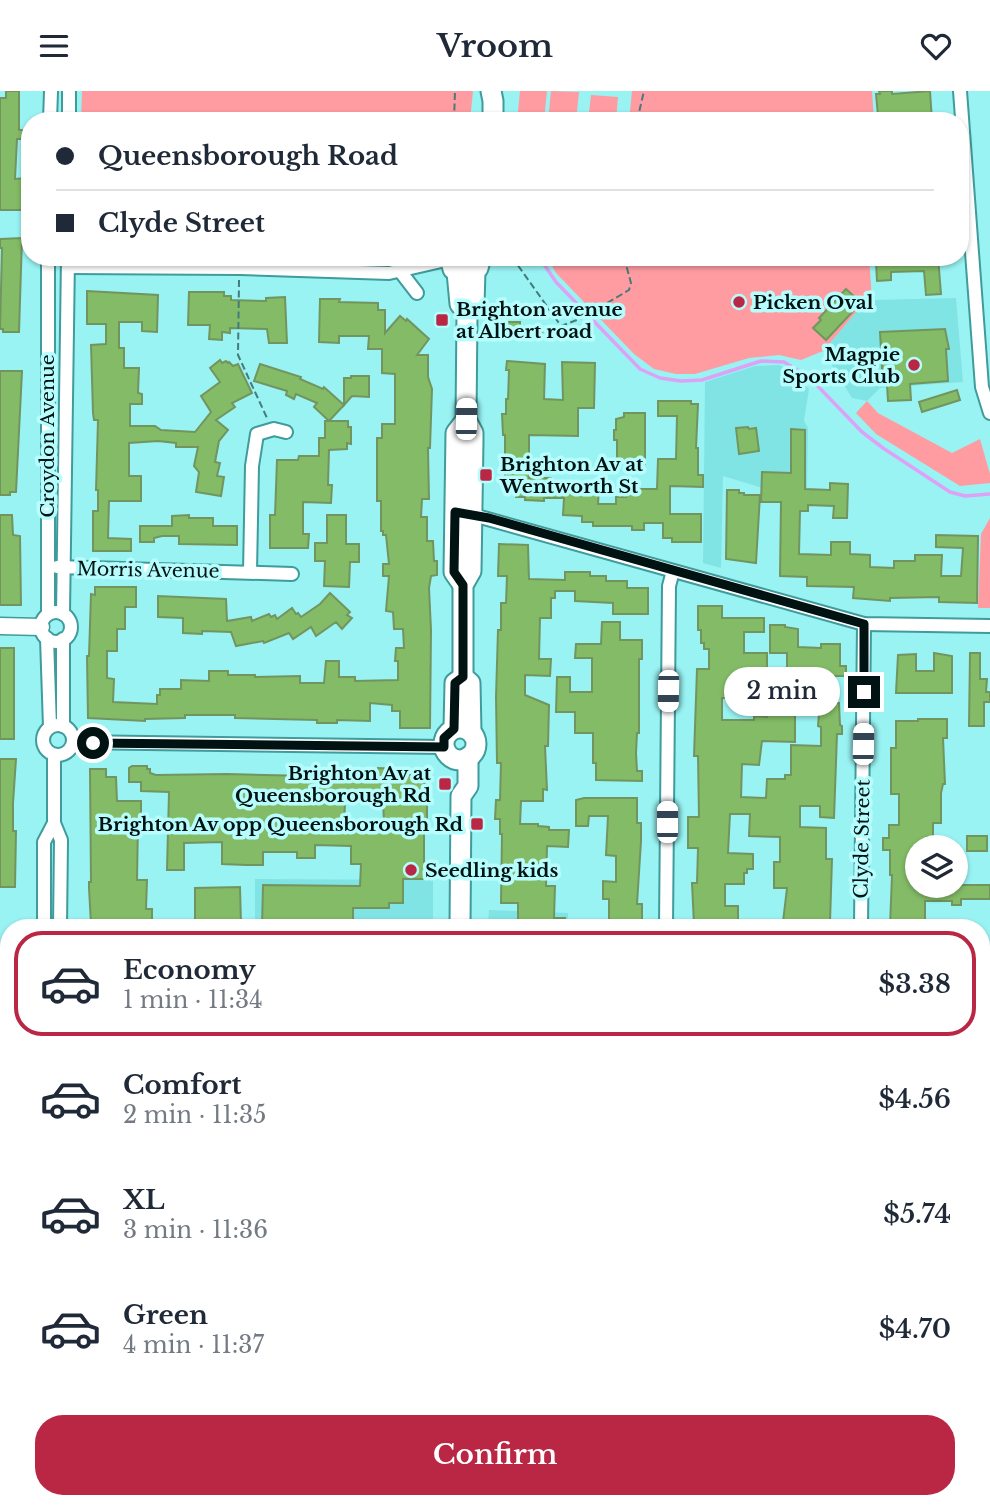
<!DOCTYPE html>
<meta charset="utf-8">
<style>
:root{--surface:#fff;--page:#f2f2f3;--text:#1f2937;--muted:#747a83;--line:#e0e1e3;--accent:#b92744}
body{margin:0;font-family:"Libre Baskerville",serif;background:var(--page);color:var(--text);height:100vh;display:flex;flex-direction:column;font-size:26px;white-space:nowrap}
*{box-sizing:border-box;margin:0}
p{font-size:23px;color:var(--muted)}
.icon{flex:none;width:38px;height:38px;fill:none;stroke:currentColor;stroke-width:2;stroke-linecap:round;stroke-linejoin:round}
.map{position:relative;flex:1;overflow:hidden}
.side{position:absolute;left:0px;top:828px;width:990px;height:590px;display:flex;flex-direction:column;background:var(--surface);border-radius:28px 28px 0 0;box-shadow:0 2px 5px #0004}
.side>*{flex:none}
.banner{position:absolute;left:21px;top:21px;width:948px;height:154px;border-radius:28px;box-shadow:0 2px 5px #0004;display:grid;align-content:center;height:154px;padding:0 35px;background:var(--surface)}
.tools{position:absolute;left:905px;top:744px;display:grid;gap:14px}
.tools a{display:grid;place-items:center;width:63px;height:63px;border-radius:50%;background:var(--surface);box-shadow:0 2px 5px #0004;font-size:35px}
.end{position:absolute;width:32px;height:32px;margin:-16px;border:9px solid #001212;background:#fff;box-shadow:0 0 0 4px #fff}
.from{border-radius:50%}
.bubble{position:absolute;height:49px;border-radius:24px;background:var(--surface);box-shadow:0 2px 5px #0004;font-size:23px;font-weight:600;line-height:49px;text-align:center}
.car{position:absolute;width:21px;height:42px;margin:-21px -10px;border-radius:9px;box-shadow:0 0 5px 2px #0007;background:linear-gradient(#fff 24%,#345 0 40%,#fff 0 76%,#345 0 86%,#fff 0)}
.banner b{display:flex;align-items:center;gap:24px;height:66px;font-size:26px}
.banner b+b{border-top:2px solid var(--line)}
.banner i{width:18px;height:18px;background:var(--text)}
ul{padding:12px 0 0;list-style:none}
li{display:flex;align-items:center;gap:21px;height:105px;margin:0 14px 10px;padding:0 21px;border:4px solid transparent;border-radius:28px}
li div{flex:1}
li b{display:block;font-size:26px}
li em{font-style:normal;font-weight:600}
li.current{border-color:var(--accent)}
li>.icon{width:63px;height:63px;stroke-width:1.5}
.cta{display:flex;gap:14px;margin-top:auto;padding:14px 35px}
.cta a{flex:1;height:80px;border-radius:28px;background:var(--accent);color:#fff;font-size:28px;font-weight:600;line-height:80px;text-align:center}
header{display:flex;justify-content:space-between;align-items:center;height:91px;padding:0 35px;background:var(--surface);font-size:32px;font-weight:600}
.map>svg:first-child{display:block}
</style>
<header><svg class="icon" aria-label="menu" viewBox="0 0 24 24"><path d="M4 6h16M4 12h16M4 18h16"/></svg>Vroom<svg class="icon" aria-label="heart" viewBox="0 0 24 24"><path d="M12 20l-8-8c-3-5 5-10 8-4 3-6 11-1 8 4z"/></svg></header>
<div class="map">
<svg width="990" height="1417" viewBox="0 0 990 1417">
<rect width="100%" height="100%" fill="#99f3f3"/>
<!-- built -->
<g fill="#81e4e4">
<polygon points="956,207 963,291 880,297 867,310 852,307 823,260 858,219 872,209"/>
<polygon points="779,274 788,278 809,298 804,330 808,337 807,399 769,399 723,385 721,477 703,472 705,291 755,275"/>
<polygon points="255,788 433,789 433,836 255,836"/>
<polygon points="489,819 568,822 568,836 582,836 488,836"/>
<polygon points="990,889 990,980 982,983 982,891"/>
<polygon points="0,1215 9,1215 9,1362 0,1366"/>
<polygon points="386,1409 539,1409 540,1417 457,1417"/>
</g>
<!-- green -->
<g fill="#fe9ca2">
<polygon points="82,0 473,0 470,30 81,30"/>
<polygon points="520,0 547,0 544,30 517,30"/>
<polygon points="551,0 579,1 576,30 548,30"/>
<polygon points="632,0 872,0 874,30 629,30"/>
<polygon points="591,4 618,6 616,30 588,30"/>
<polygon points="547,166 869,166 872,209 858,219 823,260 801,269 779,264 749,267 695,283 676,283 654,278 634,263 556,182"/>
<polygon points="867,310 878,322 952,362 980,348 990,383 990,392 960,395 876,343 856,322"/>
<polygon points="990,427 990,517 978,517 981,443"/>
<polygon points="539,1409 619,1409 619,1417 540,1417"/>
</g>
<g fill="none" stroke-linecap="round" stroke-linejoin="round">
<!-- stream -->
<polyline stroke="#dda2f5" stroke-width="3.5" points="539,166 556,191 640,278 660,287 681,290 702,289 761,270 784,271 809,286 862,341 883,357 950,401 965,405 990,403"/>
</g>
<!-- building -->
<g fill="#83bb66" stroke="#729560" stroke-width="2" fill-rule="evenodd">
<polygon points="6,0 19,0 19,39 24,39 24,48 17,48 15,88 25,87 25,119 0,119 0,7 6,7"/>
<polygon points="879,0 892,0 892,3 930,0 932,30 902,30 902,23 878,25 876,3 880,3"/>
<polygon points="22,147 19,241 3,241 3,238 0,238 2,157 0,157 0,148"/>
<polygon points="894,166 938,166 941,203 926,204 924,180 891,181 891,189 877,190 876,171 894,170"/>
<polygon points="846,198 856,207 853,210 858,215 826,249 813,237 821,229 819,227"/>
<polygon points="87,200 158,204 157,241 142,240 142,231 119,231 119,257 124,257 124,277 139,277 138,302 142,303 142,313 130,313 130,335 155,335 161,339 195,341 211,321 201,305 220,291 210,277 220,269 222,272 226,270 228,272 229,271 233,275 238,273 252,302 232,312 235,316 216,329 228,339 219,350 215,371 220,372 217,385 224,386 221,405 196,401 199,381 194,375 198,356 176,356 176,352 158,350 129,352 129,385 141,385 141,410 109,410 108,447 131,448 131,460 93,460 93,420 98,420 98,399 96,399 98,329 94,329 93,322 91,254 106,253 106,233 87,233"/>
<polygon points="189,201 224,201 224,205 231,205 231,209 266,210 266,207 285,206 287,252 269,252 267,238 230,237 230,242 222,241 222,249 209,248 210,234 188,234"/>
<polygon points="320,208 340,208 339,211 378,212 378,219 385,219 385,242 400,225 406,230 407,228 429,248 417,264 428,264 428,286 432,298 430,357 428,357 429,408 422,408 421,426 427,426 427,450 433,450 434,470 437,470 437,484 431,485 429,497 431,539 430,637 400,637 400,620 392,620 392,614 370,612 370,630 337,629 337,632 317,632 317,629 235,627 235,624 185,624 185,627 145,628 145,630 88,627 87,565 89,565 91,503 95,504 95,496 136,496 136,516 125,516 125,538 117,538 117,560 107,560 107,587 114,588 113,611 157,613 157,604 160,604 160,598 181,598 181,589 209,590 209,580 228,580 228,584 255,584 255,586 300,585 300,592 324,592 326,570 339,570 339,586 355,586 355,590 398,589 398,570 395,570 396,557 404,557 403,538 394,538 393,521 386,520 389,485 383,485 383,473 389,473 386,444 383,444 383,440 381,440 381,410 377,410 377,347 382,347 382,333 395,333 395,283 382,282 382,258 368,258 369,245 339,245 339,252 319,251"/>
<polygon points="506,231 520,231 520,235 543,236 542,244 506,245"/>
<polygon points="945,238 949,258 946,258 948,290 910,293 911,309 888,310 887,294 883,294 880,241"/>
<polygon points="507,270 545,273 544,308 563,309 562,271 595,272 594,317 578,317 578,345 529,344 529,387 551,387 553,394 599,397 598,413 616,413 616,406 626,406 626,398 657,398 658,368 676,368 677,325 658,325 658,310 691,310 691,313 698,313 696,357 698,357 698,384 703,384 703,396 670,395 670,423 701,423 701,451 672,451 672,447 663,447 663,432 644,432 644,439 632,439 632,435 593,435 593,431 582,431 582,425 563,424 564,407 544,407 544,410 525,409 525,406 516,406 517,387 505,387 505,344 503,344 502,323 506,323 506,308 508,308 509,279 506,279"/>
<polygon points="260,273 301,286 300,288 323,298 324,296 344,314 329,330 348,330 348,336 351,336 351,353 347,352 347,358 329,359 328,394 332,394 331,412 303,411 303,443 309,443 308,457 270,457 270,424 275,424 277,369 298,369 299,365 319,365 319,347 325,347 325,330 329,330 314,316 317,312 296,303 294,308 286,304 287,300 254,290"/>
<polygon points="0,280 22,280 16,401 10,401 10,404 0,404"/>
<polygon points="351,285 369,285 369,306 352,305 344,314 344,287 351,287"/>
<polygon points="957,299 960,309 922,321 919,311"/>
<polygon points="624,322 645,322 645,373 617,373 617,349 614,349 614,339 616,339 616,328 624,326"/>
<polygon points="748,336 749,338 756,337 759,360 739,363 736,337"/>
<polygon points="791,338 805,339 805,398 830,399 830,392 848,393 847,427 833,427 834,415 808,414 808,420 800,420 799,463 831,464 831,451 850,451 850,463 870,464 870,476 894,477 894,470 915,470 915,464 942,464 941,485 961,485 963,457 936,456 936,444 978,445 977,512 939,511 939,506 890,507 890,510 853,507 854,496 807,495 807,486 780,485 781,411 761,411 762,381 791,382"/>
<polygon points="727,399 739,399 739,402 744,402 744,404 760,404 756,472 726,468"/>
<polygon points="0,424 12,424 13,444 20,445 21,514 0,514"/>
<polygon points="189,424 189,427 213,427 213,435 237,435 237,454 179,453 179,445 162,445 154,447 154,451 140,451 140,435 172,435 172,425"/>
<polygon points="327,424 346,424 346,453 359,453 359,471 350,471 349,496 324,495 325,470 315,470 315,452 327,452"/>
<polygon points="499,453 528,454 529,488 565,489 565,481 590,481 590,485 606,485 606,490 627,490 627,497 648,497 648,523 613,523 613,512 575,510 575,500 555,500 555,507 551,507 551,527 540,527 539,568 551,568 550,585 525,584 525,604 549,614 548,655 545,655 547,699 543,698 543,710 521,710 520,733 538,733 538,735 549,736 549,739 569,739 568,756 547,755 546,795 555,795 554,827 565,827 565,836 518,836 518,812 501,812 502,743 500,743 500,728 495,728 496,709 500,709 501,672 497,672 496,606 498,539 501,539 501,512 506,512 507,485 498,485"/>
<polygon points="330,502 350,521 347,524 352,527 342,538 336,531 316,545 311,536 293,548 289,542 264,552 263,550 236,555 231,541 202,540 202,543 183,542 183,527 158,526 158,505 226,508 227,530 251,526 252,530 269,523 271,526 275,524 277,528 292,517 296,523 298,522 301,526 320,513"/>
<path d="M698,515h24v12h42v14h-20v21h23v21l-30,-1v14h-8v11h-7v22h32v-4l13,1v-14h8l1,-32h11v-18h-17v-28h15v2l13,2v18l23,1v-4h19v22h6v10h-12l-1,27h6l1,22 2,1v8h-5l-3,84 -14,-1v-11h-20v21l26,1v31h6l-2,63h-47l4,-34h-13v-26h6v-25l-31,-1 1,-22h-20l-2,39 25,1v15h-6v4h-3v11h-19v22h13v20l-44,-1 -2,-42h5l1,-35h-10v-31h11l-1,-61h-4l3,-87h12v-20h-5v-6h-3v-13h-3zM795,622h24l-1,13 3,1v19l-30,-1v30h-6v4h-18l-1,19 -25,-1 1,-33 17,1 3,-24 33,1z"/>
<polygon points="602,531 620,531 620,549 642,549 642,568 639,568 639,642 637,642 636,662 637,680 642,680 642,690 596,689 596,672 593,672 593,642 575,642 575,621 556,621 557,586 570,586 570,601 592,601 592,567 575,567 576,553 601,553"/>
<rect x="0" y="557" width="14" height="91"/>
<polygon points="934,562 952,565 952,602 896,602 898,564 916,563 916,580 934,580"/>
<polygon points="970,562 980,562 980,588 987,588 986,601 990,601 990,611 984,611 984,635 969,635"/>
<polygon points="918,628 947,628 947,647 943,647 945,693 943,693 941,702 941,732 933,732 933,746 927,746 927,756 917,756 917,794 990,794 990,808 961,808 961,814 952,814 952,810 925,810 925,836 890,836 892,784 890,784 890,759 883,759 883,747 889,747 889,734 899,734 899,703 891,703 891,657 896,657 896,630 918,630"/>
<polygon points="0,668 16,668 13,712 13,740 16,740 15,796 0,796"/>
<path d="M132,675h15v3h3v4l6,2 71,-1 127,3v-5l24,1v-5l23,1v6h24l-1,30h3v18h-3v39h2v17h-23v24h-14v5h-36v19h-91l1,-42 97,1 1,-22h-10v-18l-36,-1v13h-18v-6h-34v13h-17l-24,-1v-22l-38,1v27h-17l2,-78 -28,-1v-9h-12v-14zM345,711l38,1 1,18h-7v7h-33z"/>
<polygon points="90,678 106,678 106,686 116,686 117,710 141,710 141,730 138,730 137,789 147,789 146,818 152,818 152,836 99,836 99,833 91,833 89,797 89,791 91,791"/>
<polygon points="584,707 637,707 637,732 641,732 641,750 637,813 642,813 642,830 609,830 609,808 603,808 603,790 616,791 616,765 606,764 608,725 589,725 588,735 576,735 576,709"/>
<rect x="967" y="745" width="20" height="15"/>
<polygon points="240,796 241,833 195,833 195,797"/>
</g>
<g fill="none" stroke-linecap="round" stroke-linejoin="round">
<!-- service casing -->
<g stroke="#3f9b9c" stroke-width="10">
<polyline id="service" points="982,1243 990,1240"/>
</g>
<!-- minor casing -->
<g stroke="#3f9b9c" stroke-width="16">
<g id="minor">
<polyline points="960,0 982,296 990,322"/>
<polyline points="50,30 51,0"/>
<polyline points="69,30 69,0"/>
<polyline points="68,176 240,177 389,182 450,168"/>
<polyline points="400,180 417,202"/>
<polyline points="466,422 864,533 990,535"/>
<polyline points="57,476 292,483"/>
<polyline points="250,481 252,375 257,343 274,338 286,341"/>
<circle cx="56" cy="536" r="15"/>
<polyline points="48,523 48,166"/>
<polyline points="63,523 68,166"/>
<polyline points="47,547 50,636"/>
<circle cx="58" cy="649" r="15"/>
<polyline points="63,635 63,548"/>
<polyline points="73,651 444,656"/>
<polyline points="54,664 54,732 61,749 60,836"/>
<polyline points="44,836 44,751 54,732"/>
<polyline points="666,836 669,495 673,480"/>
<polyline points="861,836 864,533"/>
<polyline points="0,1097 9,1098"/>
<polyline points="366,1409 369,1412 416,1417"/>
<polyline points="265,1417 266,1409"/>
<polyline points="631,1417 632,1409"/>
<polyline points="811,1417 811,1409"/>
<polyline points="988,1417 990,1390"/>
</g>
</g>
<!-- tertiary casing -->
<g stroke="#3f9b9c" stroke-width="19">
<g id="tertiary">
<polyline points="0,535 41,536"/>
<polyline points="56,1417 56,1409"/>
</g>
</g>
<!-- secondary casing -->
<g stroke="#3f9b9c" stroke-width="23">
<g id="secondary">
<polyline points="491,0 493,10 493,30"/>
<polyline points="450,166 453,178 466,183 478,177 481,166"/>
<polyline points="467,222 474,214 475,180"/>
<polyline points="463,494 454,481 456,342 466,329"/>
<polyline points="463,586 470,592 471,641"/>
<polyline points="454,637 455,592 463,586 463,494 471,480 473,349 473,342 466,329 467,222 460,213 457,181"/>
<circle cx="460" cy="653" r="16"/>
<polyline points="460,836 461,705 468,695 468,666"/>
</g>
</g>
<!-- primary casing -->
<g stroke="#3f9b9c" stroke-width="24">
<g id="primary">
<polyline points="982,994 990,991"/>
<polyline points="0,1377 9,1374"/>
</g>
</g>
<!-- path -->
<g stroke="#477a7a" stroke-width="2" stroke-dasharray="7 3.5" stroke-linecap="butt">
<polyline points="454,30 455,0"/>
<polyline points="637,30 644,0"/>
<polyline points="512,166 561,235 582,227 629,199 631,192 624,166"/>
<polyline points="239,189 238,264 267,327"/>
<polyline points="429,1412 448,1413 455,1417"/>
<polyline points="282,1417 283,1409"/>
<polyline points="579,1417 589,1409"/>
<polyline points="615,1417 616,1409"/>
</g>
<!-- service -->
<use href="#service" stroke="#fff" stroke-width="6"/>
<!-- minor -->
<use href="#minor" stroke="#fff" stroke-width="12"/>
<!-- tertiary -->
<use href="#tertiary" stroke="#fff" stroke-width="16"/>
<!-- secondary -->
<use href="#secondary" stroke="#fff" stroke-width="19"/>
<!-- primary -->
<use href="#primary" stroke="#fff" stroke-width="21"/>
</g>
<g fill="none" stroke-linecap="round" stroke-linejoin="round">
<!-- route -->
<polyline stroke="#001212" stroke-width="9" points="93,652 444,656 444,647 454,638 455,592 463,586 463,494 454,481 455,421 489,427 864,533 864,601"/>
</g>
<!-- markers -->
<g fill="#b92744" stroke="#b7fdfd" stroke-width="2.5">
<circle cx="739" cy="211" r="7"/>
<rect x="435" y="222" width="14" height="14" rx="3.5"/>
<circle cx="914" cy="274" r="7"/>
<rect x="479" y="377" width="14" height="14" rx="3.5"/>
<rect x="438" y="686" width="14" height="14" rx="3.5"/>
<rect x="470" y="726" width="14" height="14" rx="3.5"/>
<circle cx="411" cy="779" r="7"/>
</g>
<g text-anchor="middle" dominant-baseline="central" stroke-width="7" stroke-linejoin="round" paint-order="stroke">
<!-- poi labels -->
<g font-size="19" font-weight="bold" fill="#001212" stroke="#b7fdfd" text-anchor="start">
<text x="753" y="211">Picken Oval</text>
<text x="456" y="218">Brighton avenue<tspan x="456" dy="22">at Albert road</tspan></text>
<text x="900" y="263" text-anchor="end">Magpie<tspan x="900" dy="22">Sports Club</tspan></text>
<text x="500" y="373">Brighton Av at<tspan x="500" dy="22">Wentworth St</tspan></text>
<text x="431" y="682" text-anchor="end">Brighton Av at<tspan x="431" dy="22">Queensborough Rd</tspan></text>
<text x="463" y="733" text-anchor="end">Brighton Av opp Queensborough Rd</text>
<text x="425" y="779">Seedling kids</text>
</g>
<!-- street labels -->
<g font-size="19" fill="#001212" stroke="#b7fdfd">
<text transform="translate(47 345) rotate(-90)">Croydon Avenue</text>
<text transform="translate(148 479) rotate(1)">Morris Avenue</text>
<text transform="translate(862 748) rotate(-89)">Clyde Street</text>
</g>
</g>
</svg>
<div class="tools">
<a><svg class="icon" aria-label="layers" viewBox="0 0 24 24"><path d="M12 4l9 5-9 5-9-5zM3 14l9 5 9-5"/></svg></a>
</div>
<i class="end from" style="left:93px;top:652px"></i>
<i class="end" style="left:864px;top:601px"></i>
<div class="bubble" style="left:724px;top:576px;width:116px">2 min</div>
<i class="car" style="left:466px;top:328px;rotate:1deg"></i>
<i class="car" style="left:668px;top:600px;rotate:181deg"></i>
<i class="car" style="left:863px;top:653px;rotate:1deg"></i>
<i class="car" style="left:667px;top:731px;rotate:0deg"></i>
<div class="banner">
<b><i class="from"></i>Queensborough Road</b>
<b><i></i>Clyde Street</b>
</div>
<section class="side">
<ul>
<li class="current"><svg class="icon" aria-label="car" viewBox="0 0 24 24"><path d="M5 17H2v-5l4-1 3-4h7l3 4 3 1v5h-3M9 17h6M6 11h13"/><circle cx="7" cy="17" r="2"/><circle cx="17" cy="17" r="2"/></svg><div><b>Economy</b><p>1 min · 11:34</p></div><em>$3.38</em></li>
<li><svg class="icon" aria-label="car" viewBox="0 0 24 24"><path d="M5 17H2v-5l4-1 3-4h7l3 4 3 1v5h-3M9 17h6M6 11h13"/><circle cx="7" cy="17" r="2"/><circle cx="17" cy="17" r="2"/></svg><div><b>Comfort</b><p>2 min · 11:35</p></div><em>$4.56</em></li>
<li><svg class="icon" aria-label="car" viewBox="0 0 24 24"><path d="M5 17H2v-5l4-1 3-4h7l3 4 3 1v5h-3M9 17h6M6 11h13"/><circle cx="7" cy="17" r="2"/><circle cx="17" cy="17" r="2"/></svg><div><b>XL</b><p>3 min · 11:36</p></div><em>$5.74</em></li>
<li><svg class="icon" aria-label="car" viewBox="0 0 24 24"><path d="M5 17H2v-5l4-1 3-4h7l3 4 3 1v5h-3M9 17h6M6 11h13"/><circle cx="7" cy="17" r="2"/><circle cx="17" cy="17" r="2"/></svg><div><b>Green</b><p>4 min · 11:37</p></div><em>$4.70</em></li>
</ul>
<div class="cta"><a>Confirm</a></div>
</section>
</div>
